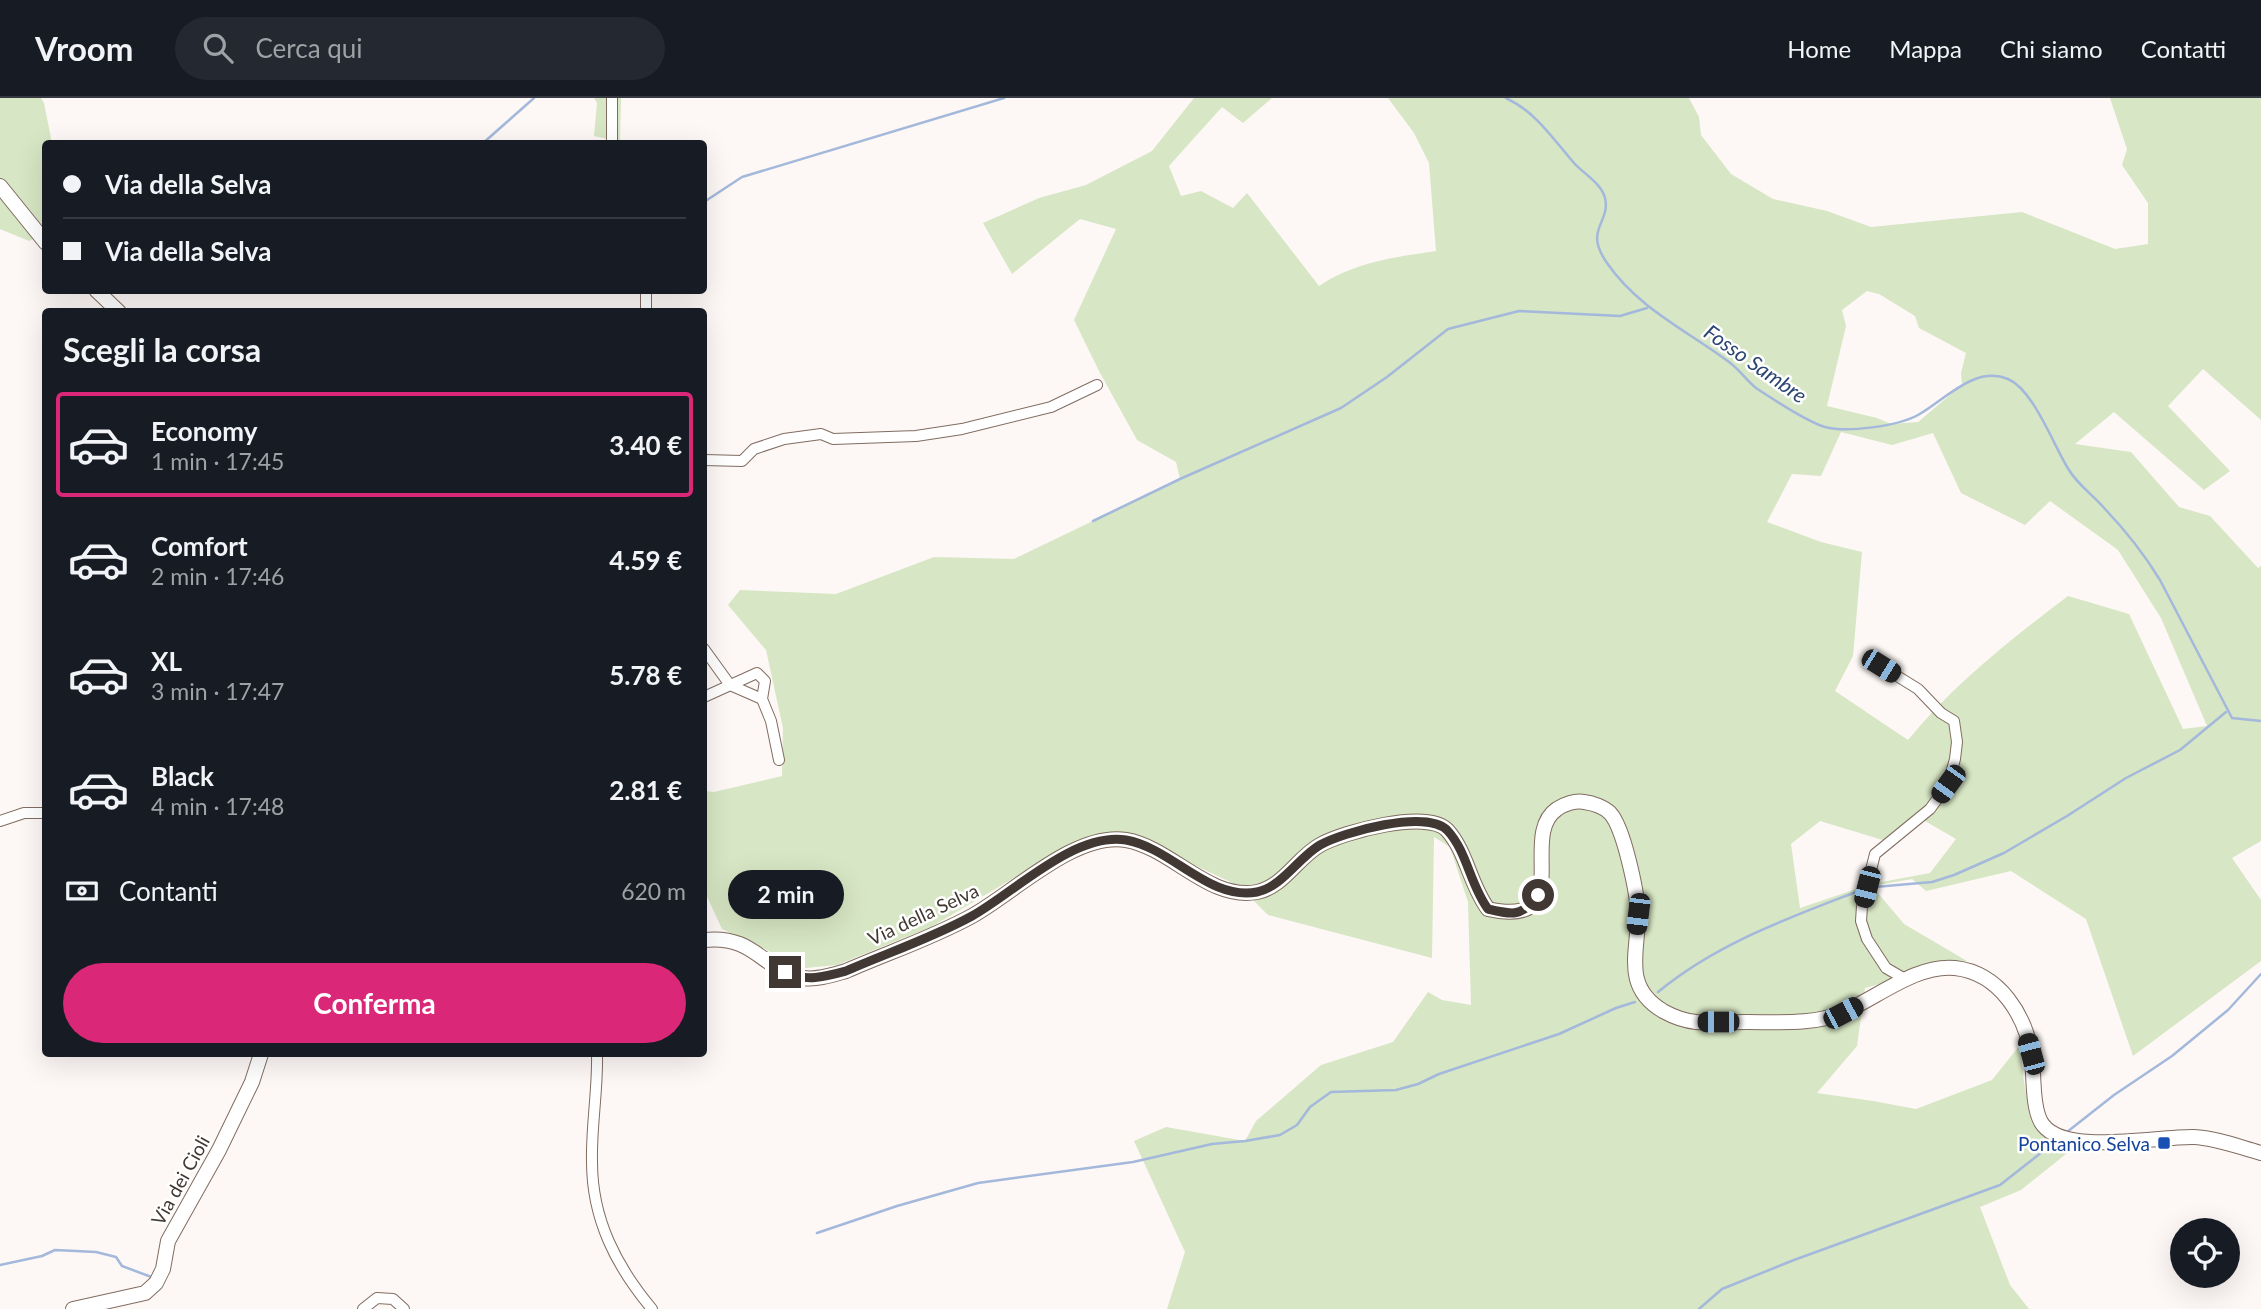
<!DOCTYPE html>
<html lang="it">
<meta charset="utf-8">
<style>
:root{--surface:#171b24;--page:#242831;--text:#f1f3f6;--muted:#9ea1a6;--line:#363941;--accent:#db2777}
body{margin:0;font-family:Lato,sans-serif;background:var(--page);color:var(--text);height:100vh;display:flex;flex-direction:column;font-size:26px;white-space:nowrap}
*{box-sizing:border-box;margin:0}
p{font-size:23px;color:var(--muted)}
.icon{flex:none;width:38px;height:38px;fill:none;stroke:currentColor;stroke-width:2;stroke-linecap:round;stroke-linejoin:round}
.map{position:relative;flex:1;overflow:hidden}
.panel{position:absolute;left:42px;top:210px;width:665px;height:749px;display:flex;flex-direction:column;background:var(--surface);border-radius:7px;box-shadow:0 7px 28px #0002}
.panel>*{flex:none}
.guide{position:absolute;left:42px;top:42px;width:665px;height:154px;border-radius:7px;box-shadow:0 7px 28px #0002;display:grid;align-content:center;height:154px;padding:0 21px;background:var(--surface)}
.controls{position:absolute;left:2170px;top:1120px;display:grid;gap:14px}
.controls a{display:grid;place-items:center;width:70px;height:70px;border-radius:50%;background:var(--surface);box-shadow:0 7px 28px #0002;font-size:35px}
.end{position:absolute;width:32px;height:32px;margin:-16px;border:9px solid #423833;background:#fff;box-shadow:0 0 0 4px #fff}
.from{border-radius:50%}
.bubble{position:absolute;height:49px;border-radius:24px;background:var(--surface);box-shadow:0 7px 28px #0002;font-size:23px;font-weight:700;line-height:49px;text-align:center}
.car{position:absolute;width:21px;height:42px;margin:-21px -10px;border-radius:9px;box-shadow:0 0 5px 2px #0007;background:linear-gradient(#222 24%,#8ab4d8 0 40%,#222 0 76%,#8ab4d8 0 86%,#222 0)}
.guide b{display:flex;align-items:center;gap:24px;height:66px;font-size:26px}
.guide b+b{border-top:2px solid var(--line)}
.guide i{width:18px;height:18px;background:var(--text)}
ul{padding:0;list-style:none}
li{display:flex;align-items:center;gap:21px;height:105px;margin:0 14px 10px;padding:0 7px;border:4px solid transparent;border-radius:7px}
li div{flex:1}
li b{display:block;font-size:26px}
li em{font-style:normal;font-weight:700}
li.current{border-color:var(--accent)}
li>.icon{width:63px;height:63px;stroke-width:1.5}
h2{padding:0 21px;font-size:32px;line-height:84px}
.pay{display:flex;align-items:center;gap:18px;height:77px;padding:0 21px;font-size:26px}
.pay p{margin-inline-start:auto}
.action{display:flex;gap:14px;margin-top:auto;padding:14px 21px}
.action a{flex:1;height:80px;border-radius:42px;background:var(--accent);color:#fff;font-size:28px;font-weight:700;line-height:80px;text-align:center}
header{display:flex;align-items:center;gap:42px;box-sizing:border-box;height:98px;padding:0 35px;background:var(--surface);border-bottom:2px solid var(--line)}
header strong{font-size:33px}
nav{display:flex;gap:38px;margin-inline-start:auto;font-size:24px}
.search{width:490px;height:63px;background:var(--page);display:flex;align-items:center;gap:18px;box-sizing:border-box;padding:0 24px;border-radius:38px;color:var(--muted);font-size:26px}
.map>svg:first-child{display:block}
</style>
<header>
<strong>Vroom</strong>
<div class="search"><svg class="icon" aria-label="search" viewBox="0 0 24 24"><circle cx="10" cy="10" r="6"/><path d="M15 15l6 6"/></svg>Cerca qui</div>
<nav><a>Home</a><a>Mappa</a><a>Chi siamo</a><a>Contatti</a></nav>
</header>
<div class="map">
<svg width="2261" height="1211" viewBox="0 0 2261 1211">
<rect width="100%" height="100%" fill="#fdf8f5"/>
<!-- green -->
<g fill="#d7e6c4" fill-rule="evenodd">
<polygon points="0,0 41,0 44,5 52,45 46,46 45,135 29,143 0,131"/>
<polygon points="594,0 621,0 620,44 594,38 597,5"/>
<path d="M1194,0h78l-29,25 -21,-16 -53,59 12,30 20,-5 32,17 14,-15 72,93c36,-24 76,-29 117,-35l-7,-88 -15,-30 -26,-35h301l10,19 2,18 30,39 42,25 54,12 44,16 151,-15 93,37 33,-5v-41l-26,-38 5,-16 -17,-51h151v322l-58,-51 -35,37 62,65 -26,19 -90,-78 -39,32 56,8 48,55 31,9 48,52 3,-2v275l-29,17 29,42v61l-128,95 -47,-137 -75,-48 -85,20 -14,-12 -40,7 32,38 63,37 -102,27 -8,58 -40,47 56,8 43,8 76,-29 28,-35c4,30 4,90 39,100 5,2 12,1 17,1l-55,44 -41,17 30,78 19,24h-862l18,-57 -51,-111 32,-14 79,14 11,-20 65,-56 72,-23 35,-50 14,8 29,5 -3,-103 -18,-55 -16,-10 -2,121 -164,-43 -29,-29 -109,-51 -50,4 -149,88 -94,38 -42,4 -26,-18 -47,-22 -18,-39v-99l10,1 68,-16 1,-48 -17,-78 -38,-45 12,-15 96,4 98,-37 80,2 166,-80 -4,-17 -39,-22 -38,-69 -25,-51 42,-91 -36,-10 -68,55 -29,-51 56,-25 47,-13 66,-34zM1867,193l12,3 36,22 4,12 47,25 -5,20 1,12 -44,37 -27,2 -14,-6 -50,-12 19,-80 -4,-16zM1841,334l51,13 41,-12 28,60 64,32 25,-24 68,49 43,68 46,108 -24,3 -54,-115 -61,-18c-58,44 -114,88 -160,144l-73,-49 18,-35 9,-104 -41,-10 -54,-20 25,-48 29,2zM1918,719l38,22 -26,34 -59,11 -71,24 -9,-64 29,-23 66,20z"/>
</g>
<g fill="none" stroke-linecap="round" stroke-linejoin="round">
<!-- stream -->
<g stroke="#a3b8db" stroke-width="2.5">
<path d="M1506,0c30,14 47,41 68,65 10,11 27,20 31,35 6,25 -22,31 2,65 31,45 79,67 122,99 10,7 17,18 27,26 15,10 52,34 69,39 22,6 73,-1 93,-12 26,-14 56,-50 90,-36 26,11 46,68 61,91 9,15 25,26 36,39 21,22 39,45 55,71l72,138 29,3"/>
<polyline points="482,46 534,0"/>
<polyline points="704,104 742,79 1004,0"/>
<polyline points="1093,423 1180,381 1341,310 1387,279 1448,231 1519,213 1620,218 1647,210"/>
<polyline points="1875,789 1932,784 1954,777 2004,755 2067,718 2126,680 2180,652 2226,614"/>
<path d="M1658,894c58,-48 128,-73 198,-100"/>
<polyline points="2067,1034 2114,997 2172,958 2228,912 2261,876"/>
<polyline points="817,1135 897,1108 978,1085 1133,1064 1212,1046 1245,1043 1280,1037 1297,1027 1310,1009 1331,994 1396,992 1418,986 1439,976 1559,936 1616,910 1635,904"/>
<polyline points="0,1167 42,1158 55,1152 96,1154 116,1159 122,1168 154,1180"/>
<polyline points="1699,1211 1722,1191 1794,1162 2000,1087 2056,1043"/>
</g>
<!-- minor casing -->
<g stroke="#816c61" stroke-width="12">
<g id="minor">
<polyline points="612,46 612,0"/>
<polyline points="646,214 646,192"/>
<polyline points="704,362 742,363 754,351 784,341 821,336 833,341 916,338 962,331 1051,309 1097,287"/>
<polyline points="704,551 730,587 762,601"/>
<polyline points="1881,568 1918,591 1941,615 1954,623 1957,644 1955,661 1948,686 1930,711 1875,756 1862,808 1861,823 1867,841 1886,870 1905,881"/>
<polyline points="704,599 757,575 765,583 762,601 771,623 779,662"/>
<polyline points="0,723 24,715 46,715"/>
<path d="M597,956c1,36 -6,72 -5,108 0,57 24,104 60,147"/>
<polyline points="363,1211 377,1200 393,1201 404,1211"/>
</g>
</g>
<!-- tertiary casing -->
<g stroke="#816c61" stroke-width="16">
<g id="tertiary">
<polyline points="0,88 46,145"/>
<polyline points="96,192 119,214"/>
<path d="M704,842c51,-6 60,32 99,38 14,2 29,-3 43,-7 41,-18 86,-33 126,-55 43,-24 103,-84 154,-76 46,8 83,61 131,52 26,-5 41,-35 63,-47 23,-13 107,-36 127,-15 20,22 23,55 41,79 91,20 29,-73 69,-100 7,-5 19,-9 27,-7 9,1 20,5 26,11 14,15 27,79 28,100 1,37 -17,73 25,98 9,5 23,10 33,11 17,1 34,0 51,0 32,0 68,3 97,-10 34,-15 73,-48 111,-44 45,5 71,48 77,89 2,19 0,54 11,68 24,31 114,11 151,12 22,1 45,10 67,16"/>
<polyline points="73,1211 145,1195 156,1185 163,1171 168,1143 219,1052 252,984 261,956"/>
</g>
</g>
<!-- minor -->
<use href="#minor" stroke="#fff" stroke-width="10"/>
<!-- tertiary -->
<use href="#tertiary" stroke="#fff" stroke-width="14"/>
</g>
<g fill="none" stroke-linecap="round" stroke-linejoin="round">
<!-- route -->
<path stroke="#423833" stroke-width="9" d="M785,874c21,10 39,5 61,-1 41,-18 86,-33 126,-55 43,-24 102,-84 154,-76 46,8 83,61 131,52 25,-5 42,-35 63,-47 23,-13 106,-36 127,-15 20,21 23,55 41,79 25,6 34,8 50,-14"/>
</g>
<!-- markers -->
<rect fill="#1a4fb4" stroke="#fff" stroke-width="2.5" x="2157" y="1038" width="14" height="14" rx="3.5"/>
<g text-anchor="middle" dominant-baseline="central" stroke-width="5" stroke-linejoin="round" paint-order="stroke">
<!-- street labels -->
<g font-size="19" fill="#423833" stroke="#fff">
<text transform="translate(923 816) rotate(-25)">Via della Selva</text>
<text transform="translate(180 1082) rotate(-61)">Via dei Cioli</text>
</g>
<!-- transit labels -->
<g font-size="19" fill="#164399" stroke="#fff" text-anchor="end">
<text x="2150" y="1045">Pontanico Selva</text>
</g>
<!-- water labels -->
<g font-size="21" font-style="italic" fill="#2b4573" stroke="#fff">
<text transform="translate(1756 265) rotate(35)">Fosso Sambre</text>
</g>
</g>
</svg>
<div class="controls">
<a><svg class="icon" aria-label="locate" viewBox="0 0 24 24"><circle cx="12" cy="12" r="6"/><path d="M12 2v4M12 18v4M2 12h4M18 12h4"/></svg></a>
</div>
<i class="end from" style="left:1538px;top:797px"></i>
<i class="end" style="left:785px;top:874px"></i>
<div class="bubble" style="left:728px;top:772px;width:116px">2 min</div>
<i class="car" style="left:1881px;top:568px;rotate:122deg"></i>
<i class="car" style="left:1948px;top:686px;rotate:216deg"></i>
<i class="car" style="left:1867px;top:789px;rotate:194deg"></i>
<i class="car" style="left:1638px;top:816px;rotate:187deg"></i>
<i class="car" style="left:1843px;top:915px;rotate:62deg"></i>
<i class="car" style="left:1718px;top:924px;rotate:270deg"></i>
<i class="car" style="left:2031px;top:956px;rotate:345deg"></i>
<div class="guide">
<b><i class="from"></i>Via della Selva</b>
<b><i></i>Via della Selva</b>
</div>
<section class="panel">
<h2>Scegli la corsa</h2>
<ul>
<li class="current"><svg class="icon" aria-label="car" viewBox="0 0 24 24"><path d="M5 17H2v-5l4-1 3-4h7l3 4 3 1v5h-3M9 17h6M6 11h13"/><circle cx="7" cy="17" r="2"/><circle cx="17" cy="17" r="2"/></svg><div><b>Economy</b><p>1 min · 17:45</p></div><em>3.40 €</em></li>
<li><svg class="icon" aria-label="car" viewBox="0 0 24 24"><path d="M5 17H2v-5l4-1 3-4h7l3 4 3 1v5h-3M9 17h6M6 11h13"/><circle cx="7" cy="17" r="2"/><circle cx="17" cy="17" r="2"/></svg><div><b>Comfort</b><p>2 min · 17:46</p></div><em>4.59 €</em></li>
<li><svg class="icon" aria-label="car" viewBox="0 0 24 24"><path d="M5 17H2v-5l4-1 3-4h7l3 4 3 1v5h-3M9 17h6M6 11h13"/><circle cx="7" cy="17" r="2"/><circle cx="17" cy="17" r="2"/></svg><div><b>XL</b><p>3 min · 17:47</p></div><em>5.78 €</em></li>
<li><svg class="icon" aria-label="car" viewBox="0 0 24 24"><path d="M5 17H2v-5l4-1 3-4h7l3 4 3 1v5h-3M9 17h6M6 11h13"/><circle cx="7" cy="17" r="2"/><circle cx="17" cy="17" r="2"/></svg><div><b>Black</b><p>4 min · 17:48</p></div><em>2.81 €</em></li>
</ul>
<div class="pay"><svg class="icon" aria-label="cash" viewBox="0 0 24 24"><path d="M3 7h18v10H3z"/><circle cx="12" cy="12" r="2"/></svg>Contanti<p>620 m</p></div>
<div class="action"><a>Conferma</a></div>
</section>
</div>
